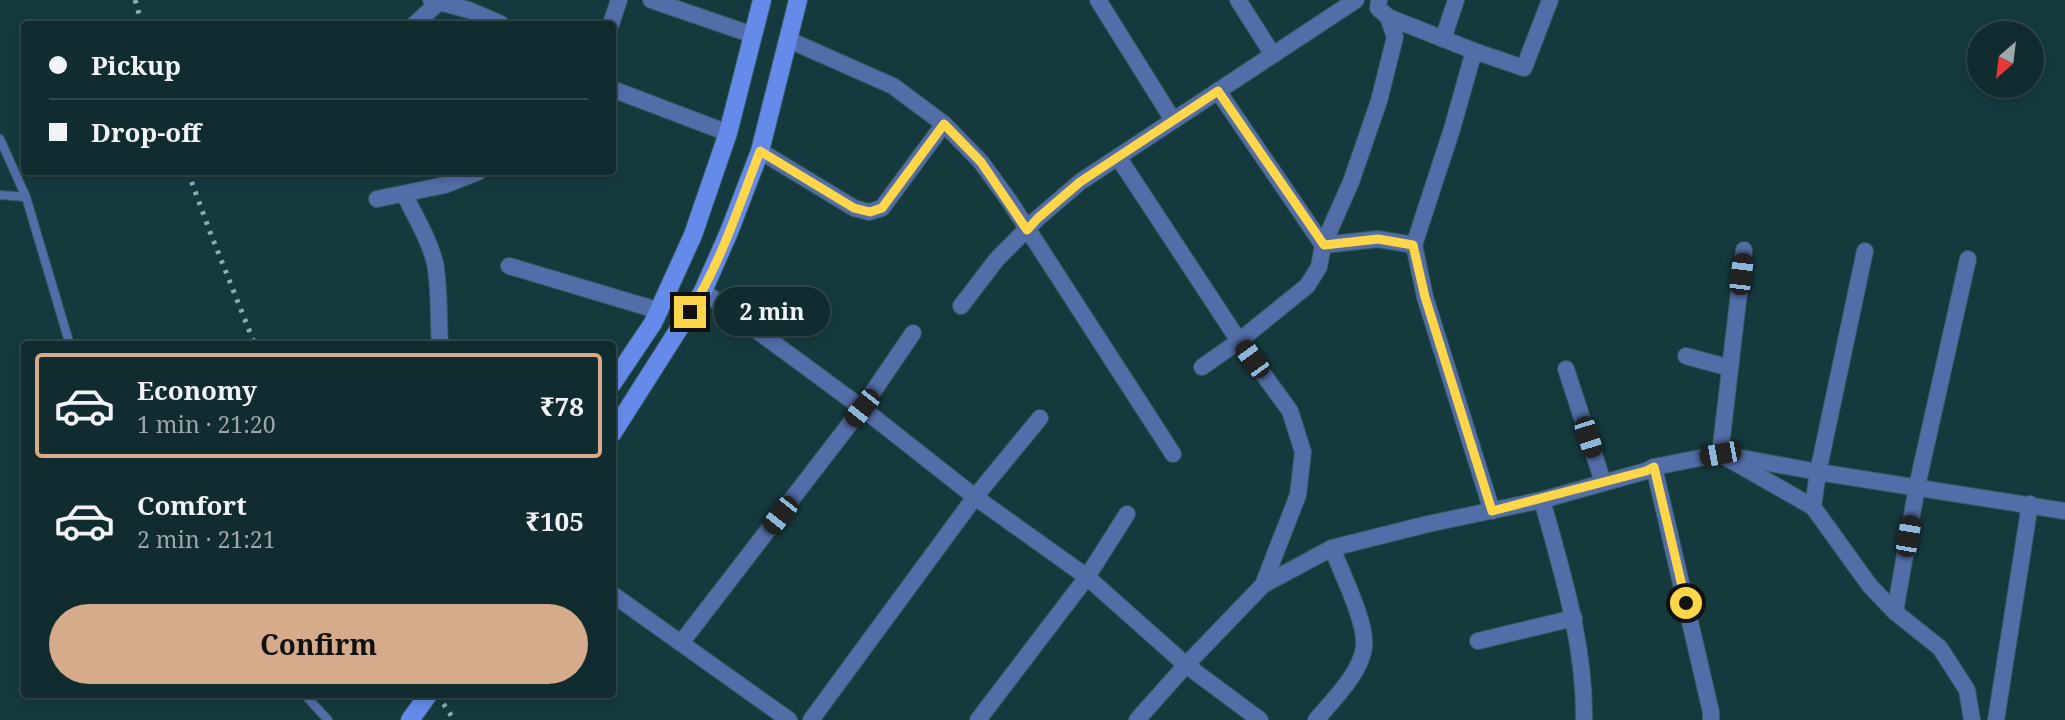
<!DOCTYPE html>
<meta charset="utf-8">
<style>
:root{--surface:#102c2e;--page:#193436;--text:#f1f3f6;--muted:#9ca7aa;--line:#30484a;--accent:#d6ab8b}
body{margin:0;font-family:"Noto Serif",serif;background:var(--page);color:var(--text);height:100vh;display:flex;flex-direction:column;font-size:26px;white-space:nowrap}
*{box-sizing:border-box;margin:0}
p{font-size:23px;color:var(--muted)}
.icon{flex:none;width:38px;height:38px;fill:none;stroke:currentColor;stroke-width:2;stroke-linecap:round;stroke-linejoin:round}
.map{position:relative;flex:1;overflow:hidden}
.drawer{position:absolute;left:21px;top:341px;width:595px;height:357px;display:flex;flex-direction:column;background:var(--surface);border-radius:7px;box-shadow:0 4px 10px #0003,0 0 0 2px var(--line)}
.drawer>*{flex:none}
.hud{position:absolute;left:21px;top:21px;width:595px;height:154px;border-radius:7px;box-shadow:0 4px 10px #0003,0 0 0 2px var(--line);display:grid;align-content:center;height:154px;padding:0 28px;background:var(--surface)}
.needle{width:46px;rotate:208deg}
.buttons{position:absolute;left:1967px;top:21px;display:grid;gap:14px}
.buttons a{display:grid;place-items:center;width:77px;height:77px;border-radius:50%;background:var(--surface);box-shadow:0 4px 10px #0003,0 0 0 2px var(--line);font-size:35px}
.end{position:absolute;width:32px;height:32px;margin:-16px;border:9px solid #ffd54a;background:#111;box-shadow:0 0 0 4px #111}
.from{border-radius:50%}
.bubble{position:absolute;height:49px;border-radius:24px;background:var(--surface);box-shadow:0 4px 10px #0003,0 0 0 2px var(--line);font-size:23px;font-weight:700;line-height:49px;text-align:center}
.car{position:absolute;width:21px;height:42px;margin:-21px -10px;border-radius:9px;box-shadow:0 0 5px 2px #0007;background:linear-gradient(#222 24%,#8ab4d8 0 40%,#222 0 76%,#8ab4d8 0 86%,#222 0)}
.hud b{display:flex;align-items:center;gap:24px;height:66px;font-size:26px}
.hud b+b{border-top:2px solid var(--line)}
.hud i{width:18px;height:18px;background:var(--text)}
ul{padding:12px 0 0;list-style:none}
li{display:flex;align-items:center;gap:21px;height:105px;margin:0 14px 10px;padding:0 14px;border:4px solid transparent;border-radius:7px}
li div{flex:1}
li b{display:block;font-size:26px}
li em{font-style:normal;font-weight:700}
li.selected{border-color:var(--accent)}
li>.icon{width:63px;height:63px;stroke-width:1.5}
.cta{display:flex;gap:14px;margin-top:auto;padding:14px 28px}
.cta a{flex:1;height:80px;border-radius:42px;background:var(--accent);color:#111;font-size:28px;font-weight:700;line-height:80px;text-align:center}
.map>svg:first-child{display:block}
</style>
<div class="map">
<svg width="2065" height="720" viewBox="0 0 2065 720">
<rect width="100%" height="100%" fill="#153a3e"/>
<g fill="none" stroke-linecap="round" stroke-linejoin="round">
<!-- lane casing -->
<g stroke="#335a5f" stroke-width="10">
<g id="lane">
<polyline points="0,139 26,197 70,345"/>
<polyline points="0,195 26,197"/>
<polyline points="305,695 328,720"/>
</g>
</g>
<!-- street casing -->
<g stroke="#335a5f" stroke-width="18">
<g id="street">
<polyline points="431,0 469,10 501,24"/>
<polyline points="651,0 753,35"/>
<polyline points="1098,0 1173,120"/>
<polyline points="1238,0 1273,55"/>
<polyline points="1388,17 1474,51"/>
<polyline points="415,24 438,3"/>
<polyline points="611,24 619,0"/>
<polyline points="1443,39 1456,0"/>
<polyline points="789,40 893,86 944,124 981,162 1010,202 1173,454"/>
<polyline points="612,89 728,133"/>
<polyline points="1218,91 1323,245"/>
<polyline points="760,151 854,208 869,212 882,208 944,124"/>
<polyline points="1118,157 1239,341 1290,411 1303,452 1298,495 1263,585 1186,665 1137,720"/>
<path d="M404,194c11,22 25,45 31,69 5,27 3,54 5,82"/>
<polyline points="377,199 445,185 478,172"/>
<polyline points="1323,245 1351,182 1379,101 1395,37 1388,17 1378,8 1379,0"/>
<polyline points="1414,245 1452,129 1474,51 1524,68 1550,0"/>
<polyline points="1744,250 1720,454 1813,507 1870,586 1895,612 1940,648 1967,690 1972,720"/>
<polyline points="509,266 660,311"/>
<polyline points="703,291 862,408 975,497 1087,577 1186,665 1260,720"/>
<polyline points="961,306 997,259 1038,218 1080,182 1356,0"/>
<polyline points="1686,356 1730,368"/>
<polyline points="1202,367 1239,341 1307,286 1319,267 1323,245 1378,239 1414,245 1425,297 1492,511"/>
<polyline points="1566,369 1603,482"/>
<polyline points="1654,467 1711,712 1711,720"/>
<path d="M1542,500c20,72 43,144 42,220"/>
<polyline points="1813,507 1818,472 1865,251"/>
<polyline points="1263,585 1332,548 1428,524 1542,500 1646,471 1654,467 1720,454 1818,472 2065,511"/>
<polyline points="612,594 789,720"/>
<polyline points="1895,612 1917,486 1968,259"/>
<polyline points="1478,641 1574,618"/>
<polyline points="681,643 862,408 913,333"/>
<polyline points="811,720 975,497 1040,418"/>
<polyline points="978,720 1087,577 1127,514"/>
<path d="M1316,720c16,-19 45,-47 48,-73 3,-24 -23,-75 -32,-99"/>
<polyline points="1996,720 2030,504"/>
</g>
</g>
<!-- secondary casing -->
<g stroke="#335a5f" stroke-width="20">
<g id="secondary">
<polyline points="612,384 653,323 693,235 728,133 762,0"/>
<polyline points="612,434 703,291 729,232 760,151 798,0"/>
<polyline points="410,720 428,695"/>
</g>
</g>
<!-- lane -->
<use href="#lane" stroke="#536da8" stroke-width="8"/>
<!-- street -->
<use href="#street" stroke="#536da8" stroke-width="16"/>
<!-- secondary -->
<use href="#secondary" stroke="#648be9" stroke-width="18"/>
<!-- rail -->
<g stroke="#83b0b6" stroke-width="5" stroke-dasharray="3.5 7" stroke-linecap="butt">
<polyline points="135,0 142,24"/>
<polyline points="188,172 210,232 255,345"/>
<polyline points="438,695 454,720"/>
</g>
</g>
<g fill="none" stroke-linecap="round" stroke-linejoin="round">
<!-- route -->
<path stroke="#ffd54a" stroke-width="9" d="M690,312c31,-50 49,-106 70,-161l94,57 16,4 12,-4 62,-84 37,38 46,68 11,-12 42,-36 138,-91 106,154 54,-6 35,6 12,52 67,214 154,-40 8,-4 32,136"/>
</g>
</svg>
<div class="buttons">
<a><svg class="needle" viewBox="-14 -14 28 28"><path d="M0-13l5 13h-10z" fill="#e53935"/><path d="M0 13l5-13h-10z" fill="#9ca7aa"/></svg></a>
</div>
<i class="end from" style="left:1686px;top:603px"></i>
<i class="end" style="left:690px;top:312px"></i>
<div class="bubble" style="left:714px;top:287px;width:116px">2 min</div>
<i class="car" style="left:1741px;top:274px;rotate:7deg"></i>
<i class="car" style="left:1252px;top:359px;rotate:324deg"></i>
<i class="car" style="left:862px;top:408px;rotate:218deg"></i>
<i class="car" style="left:1588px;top:437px;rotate:162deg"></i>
<i class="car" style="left:1720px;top:454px;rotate:259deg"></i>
<i class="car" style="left:780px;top:515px;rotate:218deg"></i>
<i class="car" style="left:1908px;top:536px;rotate:10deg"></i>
<div class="hud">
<b><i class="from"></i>Pickup</b>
<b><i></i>Drop-off</b>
</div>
<section class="drawer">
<ul>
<li class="selected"><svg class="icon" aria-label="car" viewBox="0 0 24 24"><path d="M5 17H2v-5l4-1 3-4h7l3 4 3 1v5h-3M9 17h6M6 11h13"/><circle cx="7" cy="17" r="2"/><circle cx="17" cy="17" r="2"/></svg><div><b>Economy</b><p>1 min · 21:20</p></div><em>₹78</em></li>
<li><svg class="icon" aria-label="car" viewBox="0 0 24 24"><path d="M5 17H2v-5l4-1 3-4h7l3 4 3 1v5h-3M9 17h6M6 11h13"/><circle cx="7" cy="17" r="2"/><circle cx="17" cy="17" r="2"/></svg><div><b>Comfort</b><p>2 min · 21:21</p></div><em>₹105</em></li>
</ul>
<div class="cta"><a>Confirm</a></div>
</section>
</div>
